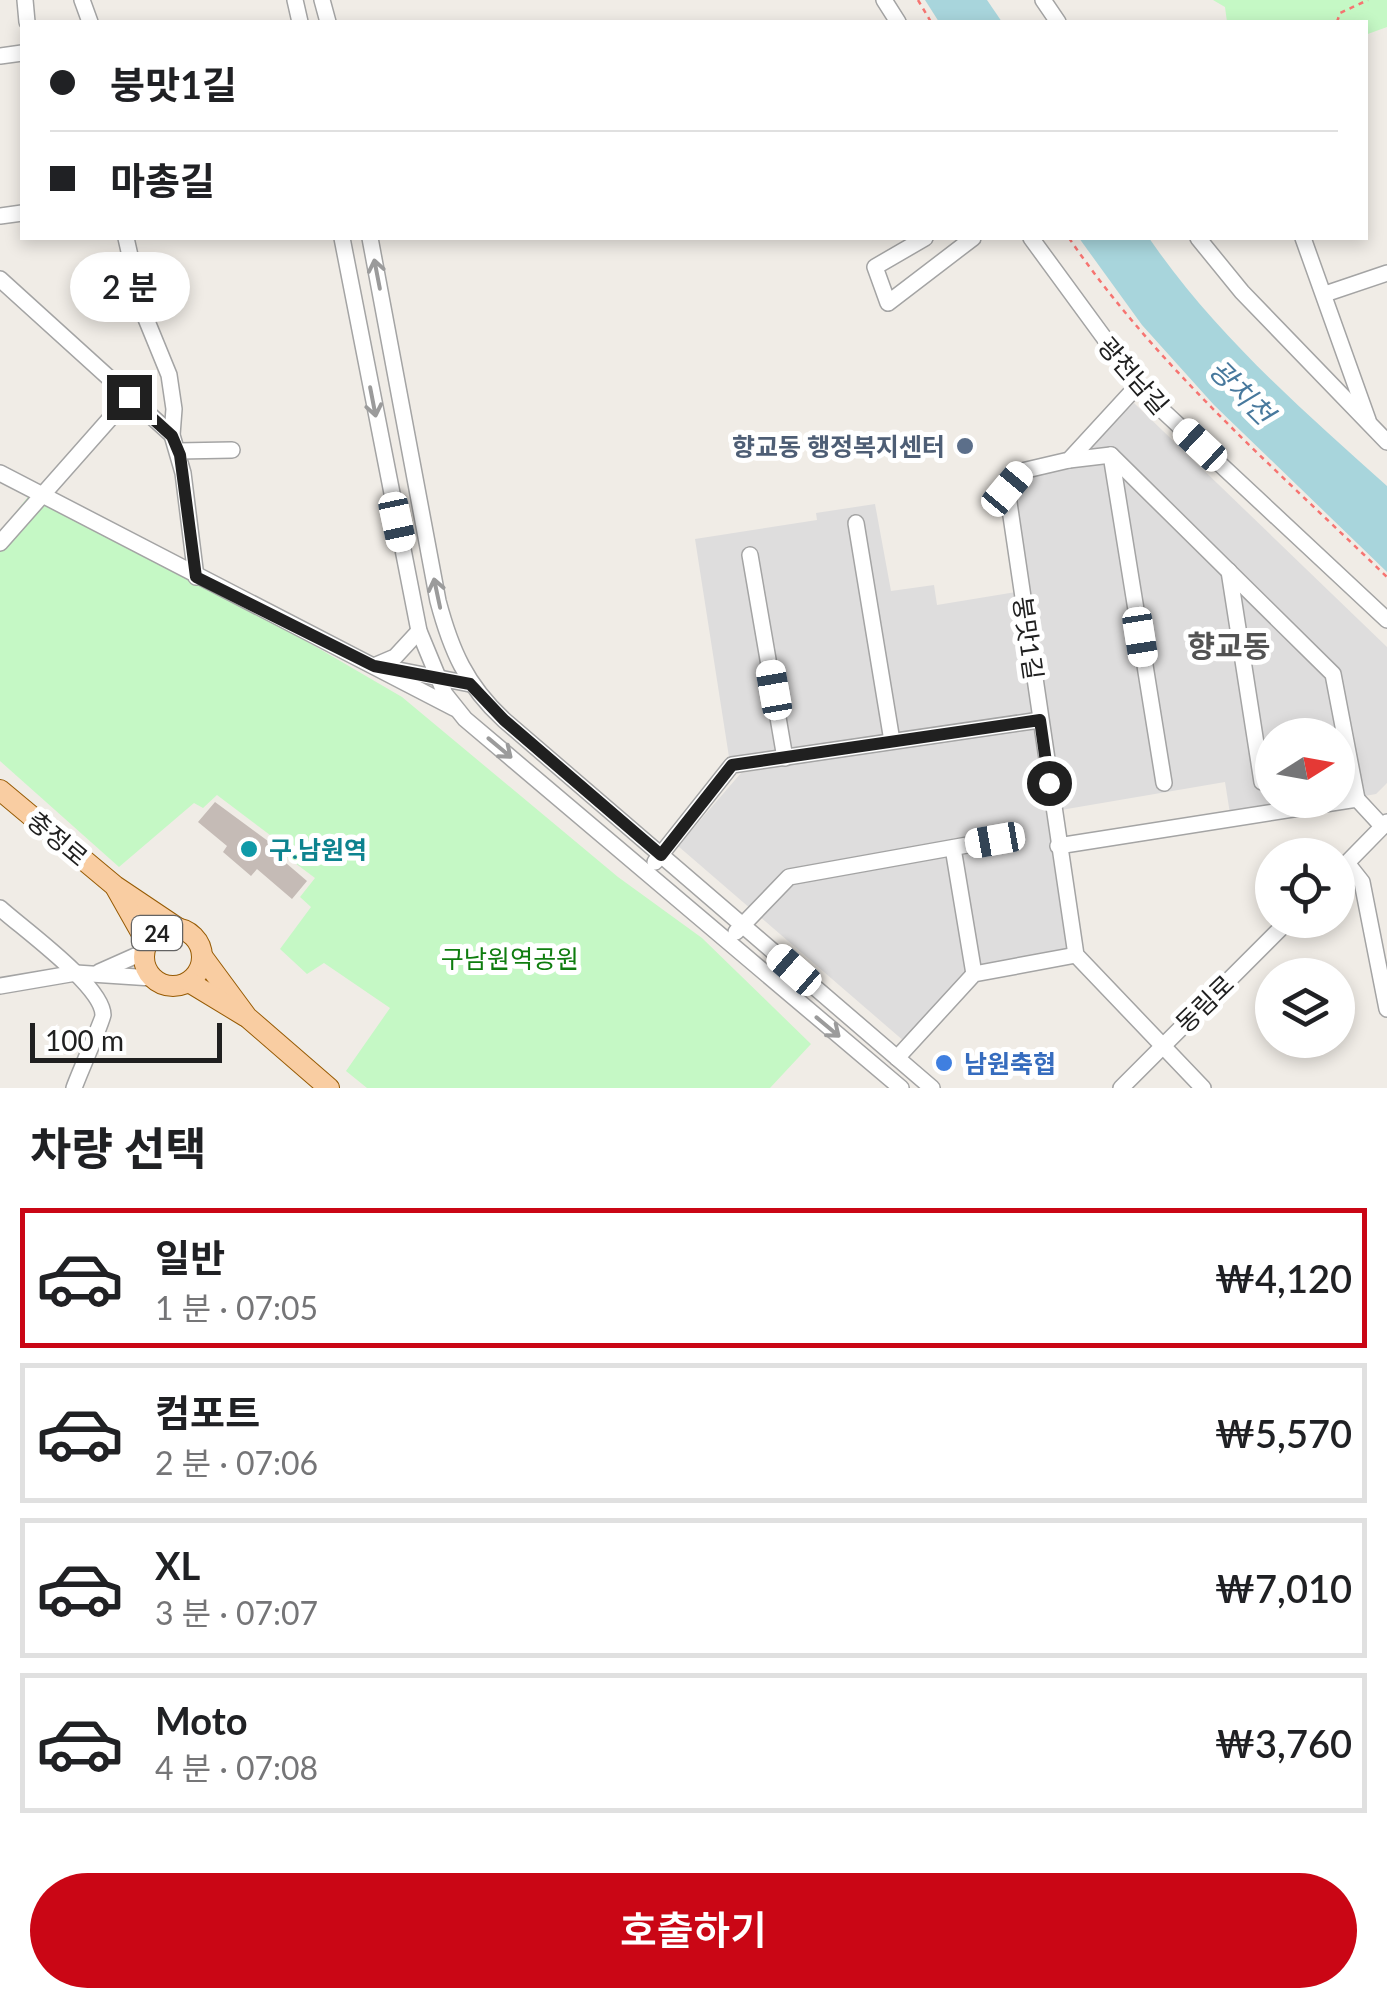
<!DOCTYPE html>
<html lang="ko">
<meta charset="utf-8">
<style>
:root{--surface:#fff;--page:#f6f6f6;--text:#202124;--muted:#757577;--line:#e0e0e0;--accent:#ca0615}
body{margin:0;font-family:Lato,"Noto Sans KR",sans-serif;background:var(--page);color:var(--text);height:100vh;display:flex;flex-direction:column;font-size:38px;white-space:nowrap}
*{box-sizing:border-box;margin:0}
p{font-size:32px;color:var(--muted)}
.icon{flex:none;width:55px;height:55px;fill:none;stroke:currentColor;stroke-width:2;stroke-linecap:round;stroke-linejoin:round}
.map{position:relative;height:1088px;overflow:hidden}
.side{display:flex;flex-direction:column;background:var(--surface);flex:1}
.side>*{flex:none}
.banner{position:absolute;left:20px;top:20px;width:1348px;height:220px;border-radius:0px;box-shadow:0 5px 15px #0003;display:grid;align-content:center;height:220px;padding:0 30px;background:var(--surface)}
.needle{width:65px;rotate:79deg}
.fabs{position:absolute;left:1255px;top:718px;display:grid;gap:20px}
.fabs a{display:grid;place-items:center;width:100px;height:100px;border-radius:50%;background:var(--surface);box-shadow:0 5px 15px #0003;font-size:50px}
.scale{position:absolute;left:30px;bottom:25px;width:192px;box-sizing:border-box;padding-left:10px;border:5px solid #202020;border-top:0;font-size:28px;line-height:35px;white-space:nowrap;color:#202020;-webkit-text-stroke:8px #fff;paint-order:stroke}
.end{position:absolute;width:45px;height:45px;margin:-22px;border:12px solid #202020;background:#fff;box-shadow:0 0 0 5px #fff}
.from{border-radius:50%}
.bubble{position:absolute;height:70px;border-radius:35px;background:var(--surface);box-shadow:0 5px 15px #0003;font-size:32px;font-weight:600;line-height:70px;text-align:center}
.car{position:absolute;width:30px;height:60px;margin:-30px -15px;border-radius:12px;box-shadow:0 0 8px 2px #0007;background:linear-gradient(#fff 24%,#345 0 40%,#fff 0 76%,#345 0 86%,#fff 0)}
.banner b{display:flex;align-items:center;gap:35px;height:95px;font-size:38px}
.banner b+b{border-top:2px solid var(--line)}
.banner i{width:25px;height:25px;background:var(--text)}
ul{padding:0;list-style:none}
li{display:flex;align-items:center;gap:30px;height:140px;margin:0 20px 15px;padding:0 10px;border:5px solid var(--line);border-radius:0px}
li div{flex:1}
li b{display:block;font-size:38px}
li em{font-style:normal;font-weight:600}
li.current{border-color:var(--accent)}
li>.icon{width:90px;height:90px;stroke-width:1.5}
h2{padding:0 30px;font-size:45px;line-height:120px}
.cta{display:flex;gap:20px;margin-top:auto;padding:20px 30px}
.cta a{flex:1;height:115px;border-radius:60px;background:var(--accent);color:#fff;font-size:40px;font-weight:600;line-height:115px;text-align:center}
.map>svg:first-child{display:block}
</style>
<div class="map">
<svg width="1387" height="1088" viewBox="0 0 1387 1088">
<rect width="100%" height="100%" fill="#f0ece6"/>
<!-- residential -->
<g fill="#dedddd" fill-rule="evenodd">
<path d="M1134,403l253,244v136l-11,11 -145,26 -6,-38 -164,28 -47,-319 13,-16 50,-14zM1272,735h66v65h-66z"/>
<polygon points="875,504 891,591 934,585 937,605 1016,592 1032,716 729,757 695,539 817,520 816,513"/>
<polygon points="1033,726 1067,952 974,970 905,1042 678,846 741,773"/>
</g>
<!-- park -->
<g fill="#c5f8c5">
<polygon points="1213,0 1387,0 1387,27 1365,35 1365,22 1227,22 1225,7"/>
<polygon points="31,493 196,577 402,697 618,877 702,938 811,1044 770,1088 367,1088 346,1071 390,1008 324,963 307,974 280,949 311,907 300,897 315,878 279,851 282,844 217,795 203,808 194,803 119,867 0,761 0,532"/>
</g>
<!-- water -->
<g fill="#a8d5dc">
<polygon points="925,0 987,0 1002,22 939,22"/>
<path d="M1079,238h70c66,96 151,170 238,248v86l-173,-167 -72,-80z"/>
</g>
<!-- building -->
<polygon fill="#c5bbb6" points="215,802 276,847 272,851 307,881 292,899 257,869 251,876 223,852 227,846 198,822"/>
<g fill="none" stroke-linecap="round" stroke-linejoin="round">
<!-- minor casing -->
<g stroke="#a4a4a4" stroke-width="18">
<g id="minor">
<polyline points="25,0 27,22"/>
<polyline points="82,0 90,22"/>
<polyline points="295,0 300,22"/>
<polyline points="322,0 328,22"/>
<polyline points="884,0 898,22"/>
<polyline points="1043,0 1058,22"/>
<polyline points="0,56 22,53"/>
<polyline points="0,216 22,213"/>
<polyline points="126,238 142,309 169,375 174,409 172,435 183,473 196,577"/>
<polyline points="342,238 419,631 445,694 465,719 901,1088"/>
<path d="M370,238l68,363c13,49 28,84 66,119l428,368"/>
<polyline points="925,238 875,267 888,303 973,238"/>
<polyline points="1031,238 1146,395 1387,620"/>
<polyline points="1198,238 1242,292 1387,442"/>
<polyline points="1303,238 1368,420"/>
<polyline points="0,279 172,435"/>
<polyline points="1325,294 1387,273"/>
<polyline points="1138,385 1069,460 1022,471 1007,489 1076,955 1203,1088"/>
<polyline points="178,451 232,450"/>
<polyline points="1111,455 1164,783"/>
<polyline points="1069,460 1111,455 1333,674 1357,799"/>
<polyline points="0,473 454,708"/>
<polyline points="856,523 892,741"/>
<polyline points="0,543 129,397"/>
<polyline points="750,555 785,758"/>
<polyline points="1229,571 1262,782"/>
<polyline points="374,666 395,657 419,631"/>
<polyline points="388,668 470,684"/>
<polyline points="1058,846 1357,799 1382,826"/>
<polyline points="953,848 974,974"/>
<polyline points="655,862 732,765 1040,720"/>
<polyline points="1347,863 1362,882 1387,1009"/>
<polyline points="1338,872 1387,822"/>
<path d="M0,908c22,20 103,78 103,107 0,5 -25,61 -29,73"/>
<polyline points="736,932 789,877 995,840"/>
<polyline points="99,972 144,952"/>
<polyline points="0,986 76,973 152,978"/>
<polyline points="897,1058 974,974 1076,955"/>
<polyline points="1121,1088 1289,920"/>
</g>
</g>
<!-- major casing -->
<g stroke="#975b04" stroke-width="22">
<g id="major">
<polyline points="0,790 115,886 179,929"/>
<polyline points="116,888 147,943"/>
<circle cx="173" cy="957" r="29"/>
<polyline points="202,956 247,1017 329,1088"/>
<polyline points="189,982 245,1016"/>
</g>
</g>
<!-- path -->
<g stroke="#f67471" stroke-width="2.5" stroke-dasharray="5 5" stroke-linecap="butt">
<polyline points="918,0 931,22"/>
<polyline points="1337,22 1340,13 1368,0"/>
<path d="M1069,238c87,128 207,231 318,339"/>
</g>
<!-- minor -->
<use href="#minor" stroke="#fff" stroke-width="15"/>
<!-- major -->
<use href="#major" stroke="#f9cda2" stroke-width="20"/>
</g>
<!-- one-way arrows -->
<defs><path id="oneway-shaft" d="M-6 0H5M1.5-3L5.5 0L1.5 3" fill="none" stroke-width="1.6" stroke-linecap="round" stroke-linejoin="round" transform="scale(2.5)"/></defs>
<g stroke="#9b9b9b">
<use href="#oneway-shaft" transform="translate(377 274) rotate(-101)"/>
<use href="#oneway-shaft" transform="translate(373 402) rotate(79)"/>
<use href="#oneway-shaft" transform="translate(437 593) rotate(-102)"/>
<use href="#oneway-shaft" transform="translate(500 748) rotate(40)"/>
<use href="#oneway-shaft" transform="translate(828 1027) rotate(40)"/>
</g>
<g fill="none" stroke-linecap="round" stroke-linejoin="round">
<!-- route -->
<polyline stroke="#202020" stroke-width="12" points="129,397 172,436 180,455 196,577 374,666 470,684 504,720 661,855 732,765 1040,720 1049,783"/>
</g>
<!-- markers -->
<circle fill="#5c6f8a" stroke="#fff" stroke-width="4" cx="965" cy="446" r="10"/>
<circle fill="#0f9aa8" stroke="#fff" stroke-width="4" cx="249" cy="849" r="10"/>
<circle fill="#3f7fe0" stroke="#fff" stroke-width="4" cx="944" cy="1063" r="10"/>
<g text-anchor="middle" dominant-baseline="central" stroke-width="10" stroke-linejoin="round" paint-order="stroke">
<!-- shield labels -->
<rect fill="#fff" stroke="#636363" stroke-width="2.5" x="132" y="916" width="50" height="34" rx="8"/>
<g font-size="22" font-weight="bold" fill="#202020">
<text x="157" y="933">24</text>
</g>
<!-- street labels -->
<g font-size="25" fill="#202020" stroke="#fff">
<text transform="translate(1134 375) rotate(49)">광천남길</text>
<text transform="translate(1029 638) rotate(82)">붕맛1길</text>
<text transform="translate(58 838) rotate(40)">충정로</text>
<text transform="translate(1204 1003) rotate(-44)">동림로</text>
</g>
<!-- service labels -->
<g font-size="25" font-weight="bold" fill="#4e5e75" stroke="#fff" text-anchor="end">
<text x="945" y="446">향교동 행정복지센터</text>
</g>
<!-- culture labels -->
<g font-size="25" font-weight="bold" fill="#0d838f" stroke="#fff" text-anchor="start">
<text x="269" y="849">구.남원역</text>
</g>
<!-- park labels -->
<g font-size="25" fill="#0f7d0f" stroke="#fff">
<text x="510" y="958">구남원역공원</text>
</g>
<!-- shop labels -->
<g font-size="25" font-weight="bold" fill="#366cbe" stroke="#fff" text-anchor="start">
<text x="964" y="1063">남원축협</text>
</g>
<!-- water labels -->
<g font-size="28" font-style="italic" fill="#48799d" stroke="#fff">
<text transform="translate(1242 391) rotate(45)">광치천</text>
</g>
<!-- quarter labels -->
<g font-size="30" font-weight="bold" fill="#535353" stroke="#fff">
<text x="1229" y="645">향교동</text>
</g>
</g>
</svg>
<div class="fabs">
<a><svg class="needle" viewBox="-14 -14 28 28"><path d="M0-13l5 13h-10z" fill="#e53935"/><path d="M0 13l5-13h-10z" fill="#757577"/></svg></a>
<a><svg class="icon" aria-label="locate" viewBox="0 0 24 24"><circle cx="12" cy="12" r="6"/><path d="M12 2v4M12 18v4M2 12h4M18 12h4"/></svg></a>
<a><svg class="icon" aria-label="layers" viewBox="0 0 24 24"><path d="M12 4l9 5-9 5-9-5zM3 14l9 5 9-5"/></svg></a>
</div>
<div class="scale">100 m</div>
<i class="end from" style="left:1049px;top:783px"></i>
<i class="end" style="left:129px;top:397px"></i>
<div class="bubble" style="left:70px;top:252px;width:120px">2 분</div>
<i class="car" style="left:1200px;top:445px;rotate:313deg"></i>
<i class="car" style="left:1007px;top:489px;rotate:40deg"></i>
<i class="car" style="left:397px;top:522px;rotate:168deg"></i>
<i class="car" style="left:1140px;top:637px;rotate:171deg"></i>
<i class="car" style="left:774px;top:690px;rotate:350deg"></i>
<i class="car" style="left:995px;top:840px;rotate:260deg"></i>
<i class="car" style="left:794px;top:970px;rotate:311deg"></i>
<div class="banner">
<b><i class="from"></i>붕맛1길</b>
<b><i></i>마총길</b>
</div>
</div>
<section class="side">
<h2>차량 선택</h2>
<ul>
<li class="current"><svg class="icon" aria-label="car" viewBox="0 0 24 24"><path d="M5 17H2v-5l4-1 3-4h7l3 4 3 1v5h-3M9 17h6M6 11h13"/><circle cx="7" cy="17" r="2"/><circle cx="17" cy="17" r="2"/></svg><div><b>일반</b><p>1 분 · 07:05</p></div><em>₩4,120</em></li>
<li><svg class="icon" aria-label="car" viewBox="0 0 24 24"><path d="M5 17H2v-5l4-1 3-4h7l3 4 3 1v5h-3M9 17h6M6 11h13"/><circle cx="7" cy="17" r="2"/><circle cx="17" cy="17" r="2"/></svg><div><b>컴포트</b><p>2 분 · 07:06</p></div><em>₩5,570</em></li>
<li><svg class="icon" aria-label="car" viewBox="0 0 24 24"><path d="M5 17H2v-5l4-1 3-4h7l3 4 3 1v5h-3M9 17h6M6 11h13"/><circle cx="7" cy="17" r="2"/><circle cx="17" cy="17" r="2"/></svg><div><b>XL</b><p>3 분 · 07:07</p></div><em>₩7,010</em></li>
<li><svg class="icon" aria-label="car" viewBox="0 0 24 24"><path d="M5 17H2v-5l4-1 3-4h7l3 4 3 1v5h-3M9 17h6M6 11h13"/><circle cx="7" cy="17" r="2"/><circle cx="17" cy="17" r="2"/></svg><div><b>Moto</b><p>4 분 · 07:08</p></div><em>₩3,760</em></li>
</ul>
<div class="cta"><a>호출하기</a></div>
</section>
